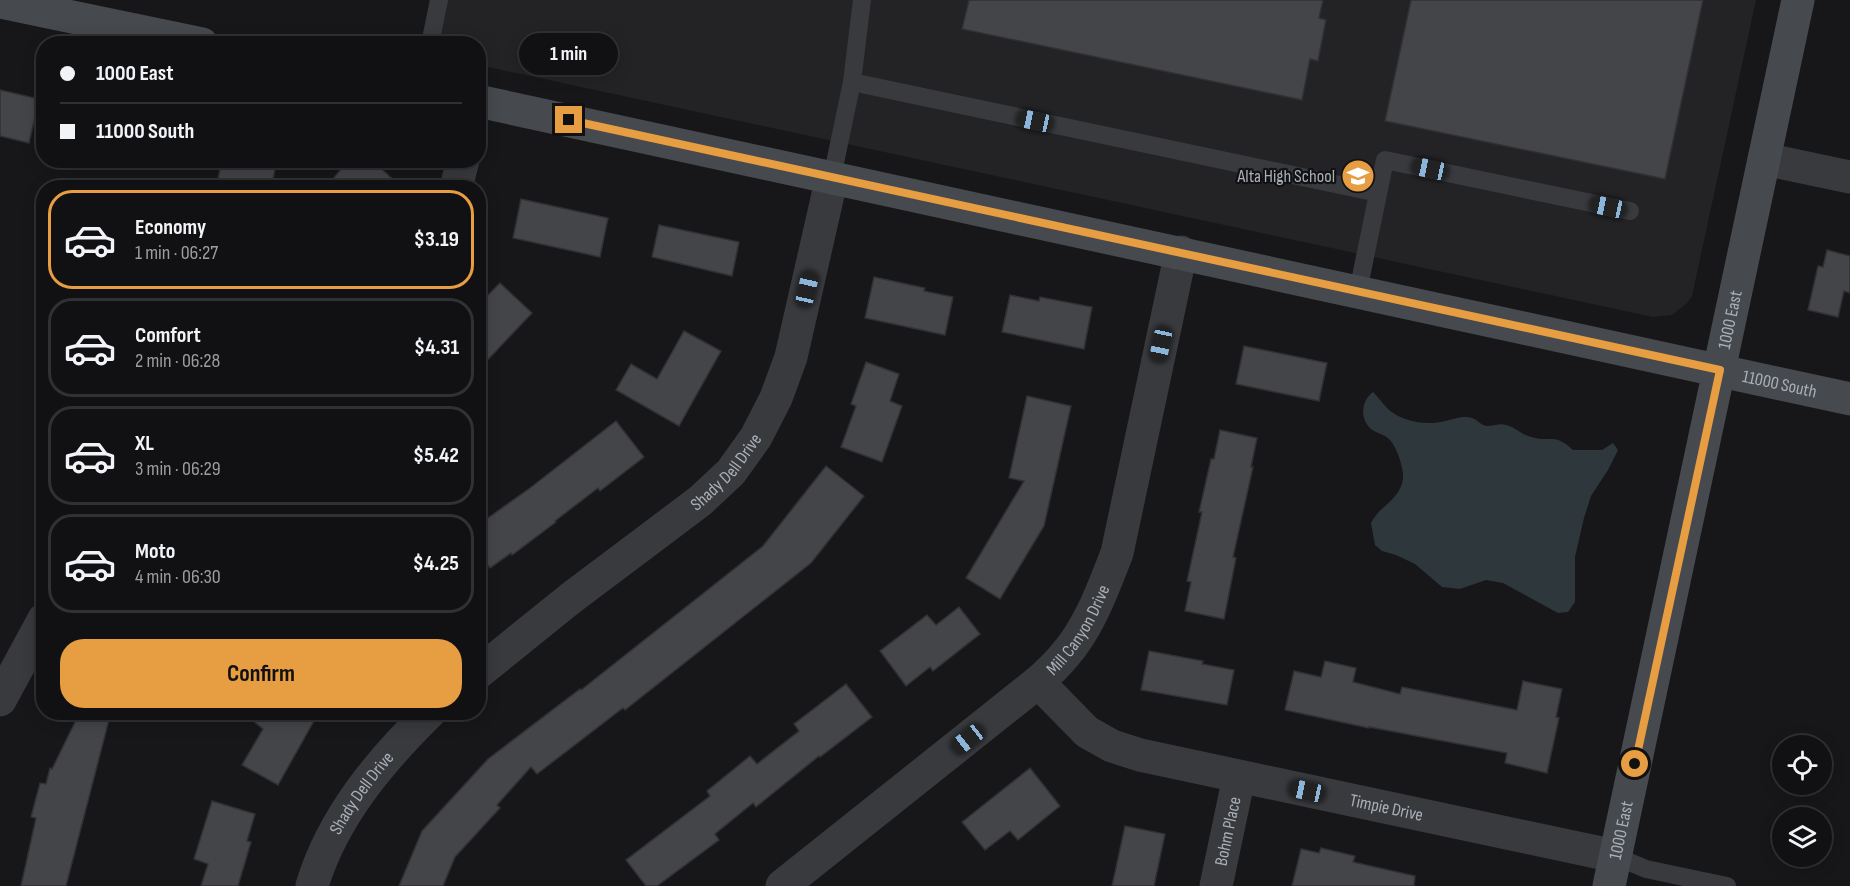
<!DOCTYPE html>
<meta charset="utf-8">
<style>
:root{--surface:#111113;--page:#1e1f21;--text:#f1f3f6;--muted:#9c9da0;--line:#303133;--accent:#e79d41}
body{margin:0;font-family:"Sofia Sans Condensed",sans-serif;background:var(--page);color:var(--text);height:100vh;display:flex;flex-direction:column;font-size:22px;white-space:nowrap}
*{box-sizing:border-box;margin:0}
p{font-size:20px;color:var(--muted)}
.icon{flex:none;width:33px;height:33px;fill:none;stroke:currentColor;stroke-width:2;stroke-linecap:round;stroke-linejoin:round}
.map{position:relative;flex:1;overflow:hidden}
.sheet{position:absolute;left:36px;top:180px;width:450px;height:540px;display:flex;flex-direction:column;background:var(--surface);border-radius:24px;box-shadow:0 3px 15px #0003,0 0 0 2px var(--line)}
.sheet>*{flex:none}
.guide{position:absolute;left:36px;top:36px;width:450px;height:132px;border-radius:24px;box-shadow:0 3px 15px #0003,0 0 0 2px var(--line);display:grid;align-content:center;height:132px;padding:0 24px;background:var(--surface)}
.controls{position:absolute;left:1772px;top:735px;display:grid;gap:12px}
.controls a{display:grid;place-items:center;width:60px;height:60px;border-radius:50%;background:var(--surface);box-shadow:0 3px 15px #0003,0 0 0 2px var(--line);font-size:30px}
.end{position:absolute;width:27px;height:27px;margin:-14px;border:8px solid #e79d41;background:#111;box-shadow:0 0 0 3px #111}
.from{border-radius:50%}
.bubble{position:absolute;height:42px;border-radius:21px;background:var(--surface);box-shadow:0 3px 15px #0003,0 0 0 2px var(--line);font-size:20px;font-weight:700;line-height:42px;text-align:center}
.car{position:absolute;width:18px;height:36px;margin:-18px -9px;border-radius:8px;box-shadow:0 0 4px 2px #0007;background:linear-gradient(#222 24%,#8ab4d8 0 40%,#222 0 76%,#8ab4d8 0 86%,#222 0)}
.guide b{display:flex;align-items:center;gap:21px;height:57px;font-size:22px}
.guide b+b{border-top:2px solid var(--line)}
.guide i{width:15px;height:15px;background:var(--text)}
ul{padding:10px 0 0;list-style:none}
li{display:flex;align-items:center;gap:18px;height:99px;margin:0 12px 9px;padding:0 12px;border:3px solid var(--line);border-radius:24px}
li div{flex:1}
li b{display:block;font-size:22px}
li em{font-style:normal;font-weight:700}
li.current{border-color:var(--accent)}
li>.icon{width:54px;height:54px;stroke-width:1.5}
.cta{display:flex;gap:12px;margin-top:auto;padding:12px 24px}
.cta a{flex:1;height:69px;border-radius:24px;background:var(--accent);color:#111;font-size:24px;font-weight:700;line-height:69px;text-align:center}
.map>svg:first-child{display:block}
</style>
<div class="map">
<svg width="1850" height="886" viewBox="0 0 1850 886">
<rect width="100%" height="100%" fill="#171719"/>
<!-- built -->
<polygon fill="#232326" points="443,0 1756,0 1692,296 1687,303 1672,315 1653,317 479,65 478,44 432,44"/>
<!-- water -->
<path fill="#2e373c" d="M1373,392c5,5 10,12 15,17 14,13 40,17 57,12 8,-2 19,-6 27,-3 6,2 9,8 16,8 7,0 12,-3 18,-1 9,2 16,10 25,12 20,6 23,-5 42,13h29l11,-7 5,7 -10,20 -17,26 -7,22 -9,39v45l-7,10 -10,1 -55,-30 -17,-3 -26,9 -18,-2 -27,-23 -19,-9 -14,-4 -7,-6 -4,-22c8,-17 29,-23 32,-44 1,-11 -6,-31 -13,-39 -5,-6 -15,-7 -20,-12 -11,-11 -8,-28 3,-36z"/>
<!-- building -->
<g fill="#444549" stroke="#313135" stroke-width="1.5">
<polygon points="969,0 1323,0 1319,18 1326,20 1318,61 1310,59 1302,100 962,29"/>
<polygon points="1411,0 1703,0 1665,179 1385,121"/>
<polygon points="0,90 39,99 29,143 0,136"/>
<polygon points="222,160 277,160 271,188 216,188"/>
<polygon points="349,160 372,160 402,188 325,188"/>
<polygon points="521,199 608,218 600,257 513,238"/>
<polygon points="659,225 739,242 732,276 652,257"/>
<polygon points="1827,250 1850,256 1850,293 1844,291 1838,317 1808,310 1818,266 1823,267"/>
<polygon points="874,277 925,288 924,291 953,297 945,335 865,318"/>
<polygon points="500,283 532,313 478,370 478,305"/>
<polygon points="1010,295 1039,301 1040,297 1092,307 1084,349 1002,332"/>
<polygon points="684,331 721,351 679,426 616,390 631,364 657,379"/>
<polygon points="1244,346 1327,363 1319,401 1236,384"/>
<polygon points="866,362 899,374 890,401 902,406 882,462 841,447 856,406 851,404"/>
<polygon points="1027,396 1071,406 1044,526 1000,599 966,578 1024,481 1009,478"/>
<polygon points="616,421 644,457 600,491 598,488 555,521 556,522 512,555 511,553 490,568 478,552 478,525 530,488"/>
<polygon points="1220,430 1257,438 1251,467 1253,467 1233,557 1236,558 1224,619 1185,611 1191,582 1187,581 1202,512 1199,512 1211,459 1214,459"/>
<polygon points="826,466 864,496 811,563 625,710 623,708 537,774 531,767 497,805 500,808 455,857 443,886 399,886 422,831 488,759 580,689 581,690 763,546"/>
<polygon points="959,607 980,634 933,671 930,667 906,686 880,651 927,615 936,625"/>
<polygon points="1149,651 1203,661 1202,664 1234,670 1227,705 1141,690"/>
<polygon points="1325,661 1356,668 1353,682 1400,694 1402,687 1517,710 1523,681 1562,689 1556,717 1559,718 1547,773 1505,763 1507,753 1369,727 1369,728 1285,710 1294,671 1321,677"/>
<polygon points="846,684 872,717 820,757 819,756 756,807 753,803 715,834 719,840 657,886 646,886 626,860 710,796 707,791 750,756 757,764 799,731 794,724"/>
<polygon points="80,712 111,712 66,886 21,886 36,818 31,817 40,783 46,784 50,768 52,769"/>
<polygon points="242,712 319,712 278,785 242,765 263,729"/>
<polygon points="1030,768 1060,806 1018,840 1010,831 985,850 962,822"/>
<polygon points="212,801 255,814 247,841 251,842 238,886 201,886 208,864 194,859"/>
<polygon points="1125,826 1165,834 1154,886 1112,886"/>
<polygon points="1321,848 1355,856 1353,862 1415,876 1414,886 1292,886 1301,849 1319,853"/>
</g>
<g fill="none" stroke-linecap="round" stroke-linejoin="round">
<!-- lane -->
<g stroke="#383a3e" stroke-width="18">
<polyline points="430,44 439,0"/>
<polyline points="852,82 1378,193"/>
<polyline points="832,177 852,82 862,0"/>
<polyline points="1358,291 1385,160 1630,211"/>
<polyline points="1615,856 1646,869 1727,886"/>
</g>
<!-- street -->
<g stroke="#383a3e" stroke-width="33">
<polyline points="1764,159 1850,177"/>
<polyline points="456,188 463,160"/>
<path id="s1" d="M478,673l93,-75 129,-97 31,-29 25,-35 20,-39 15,-41 41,-180"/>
<path id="s2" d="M1038,682l49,50 25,14 28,9 475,101"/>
<polyline points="0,700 44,619"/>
<path id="s3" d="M312,886c20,-68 68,-125 118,-174"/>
<path id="s4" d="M782,886l256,-204c9,-8 18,-16 26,-26 25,-28 39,-67 53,-103l64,-301"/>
<path id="s5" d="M1216,886l23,-109"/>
</g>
<!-- secondary -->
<g stroke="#46494d" stroke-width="33">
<polyline points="0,2 202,44"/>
<path id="s6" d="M478,101l1372,298"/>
<path id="s7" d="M1609,886l189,-886"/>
</g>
</g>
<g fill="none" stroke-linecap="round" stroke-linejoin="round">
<!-- route -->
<polyline stroke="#e79d41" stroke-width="8" points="569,120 1720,370 1635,764"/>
</g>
<!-- icons -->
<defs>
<g id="school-disc" transform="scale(1.725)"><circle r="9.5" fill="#e79d41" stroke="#121214"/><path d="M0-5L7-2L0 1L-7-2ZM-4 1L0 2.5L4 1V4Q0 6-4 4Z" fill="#fff"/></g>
</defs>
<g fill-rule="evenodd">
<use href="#school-disc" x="1358" y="176"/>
</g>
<g text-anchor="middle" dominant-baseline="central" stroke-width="4.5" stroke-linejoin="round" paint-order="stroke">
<!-- poi labels -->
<g font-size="18" fill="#aab0b8" stroke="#121214" text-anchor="end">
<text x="1335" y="176">Alta High School</text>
</g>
<!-- street labels -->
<g font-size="18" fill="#aab0b8" stroke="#121214">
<text stroke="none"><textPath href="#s7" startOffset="579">1000 East</textPath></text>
<text stroke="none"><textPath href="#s6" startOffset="1332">11000 South</textPath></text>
<text stroke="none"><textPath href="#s1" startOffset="320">Shady Dell Drive</textPath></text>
<text stroke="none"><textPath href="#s4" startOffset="394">Mill Canyon Drive</textPath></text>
<text stroke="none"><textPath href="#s3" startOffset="106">Shady Dell Drive</textPath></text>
<text stroke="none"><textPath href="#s2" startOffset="380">Timpie Drive</textPath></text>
<text stroke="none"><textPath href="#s7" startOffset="57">1000 East</textPath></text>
<text stroke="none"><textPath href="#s5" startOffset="56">Bohm Place</textPath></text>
</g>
</g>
</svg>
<div class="controls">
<a><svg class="icon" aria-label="locate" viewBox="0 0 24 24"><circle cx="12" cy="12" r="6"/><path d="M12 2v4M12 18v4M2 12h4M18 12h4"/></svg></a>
<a><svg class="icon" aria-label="layers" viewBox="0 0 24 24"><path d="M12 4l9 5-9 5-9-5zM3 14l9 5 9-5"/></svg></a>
</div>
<i class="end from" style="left:1635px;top:764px"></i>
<i class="end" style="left:569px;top:120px"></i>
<div class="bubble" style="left:519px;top:33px;width:99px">1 min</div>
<i class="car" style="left:1035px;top:121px;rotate:282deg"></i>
<i class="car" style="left:1430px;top:169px;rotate:282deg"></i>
<i class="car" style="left:1608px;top:207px;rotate:282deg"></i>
<i class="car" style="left:807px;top:289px;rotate:13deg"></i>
<i class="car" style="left:1161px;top:344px;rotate:192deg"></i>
<i class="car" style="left:968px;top:739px;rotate:232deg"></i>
<i class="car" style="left:1307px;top:791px;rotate:282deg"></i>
<div class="guide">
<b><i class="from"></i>1000 East</b>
<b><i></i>11000 South</b>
</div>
<section class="sheet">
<ul>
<li class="current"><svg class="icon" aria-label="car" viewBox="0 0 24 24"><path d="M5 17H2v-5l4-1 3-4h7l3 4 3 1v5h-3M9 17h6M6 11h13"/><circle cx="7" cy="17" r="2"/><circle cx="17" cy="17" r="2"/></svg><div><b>Economy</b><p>1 min · 06:27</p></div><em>$3.19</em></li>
<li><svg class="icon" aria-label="car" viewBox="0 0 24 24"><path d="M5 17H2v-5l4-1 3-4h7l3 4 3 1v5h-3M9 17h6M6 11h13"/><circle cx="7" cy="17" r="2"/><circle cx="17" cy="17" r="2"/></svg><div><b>Comfort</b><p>2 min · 06:28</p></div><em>$4.31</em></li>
<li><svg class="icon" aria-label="car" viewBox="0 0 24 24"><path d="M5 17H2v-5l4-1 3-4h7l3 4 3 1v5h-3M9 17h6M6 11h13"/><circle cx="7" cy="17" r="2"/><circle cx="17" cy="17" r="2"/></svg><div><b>XL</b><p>3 min · 06:29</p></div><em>$5.42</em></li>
<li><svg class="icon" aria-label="car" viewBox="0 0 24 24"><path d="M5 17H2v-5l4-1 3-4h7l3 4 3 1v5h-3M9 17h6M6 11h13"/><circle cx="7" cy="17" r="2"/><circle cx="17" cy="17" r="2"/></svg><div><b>Moto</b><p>4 min · 06:30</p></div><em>$4.25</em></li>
</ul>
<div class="cta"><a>Confirm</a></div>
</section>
</div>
